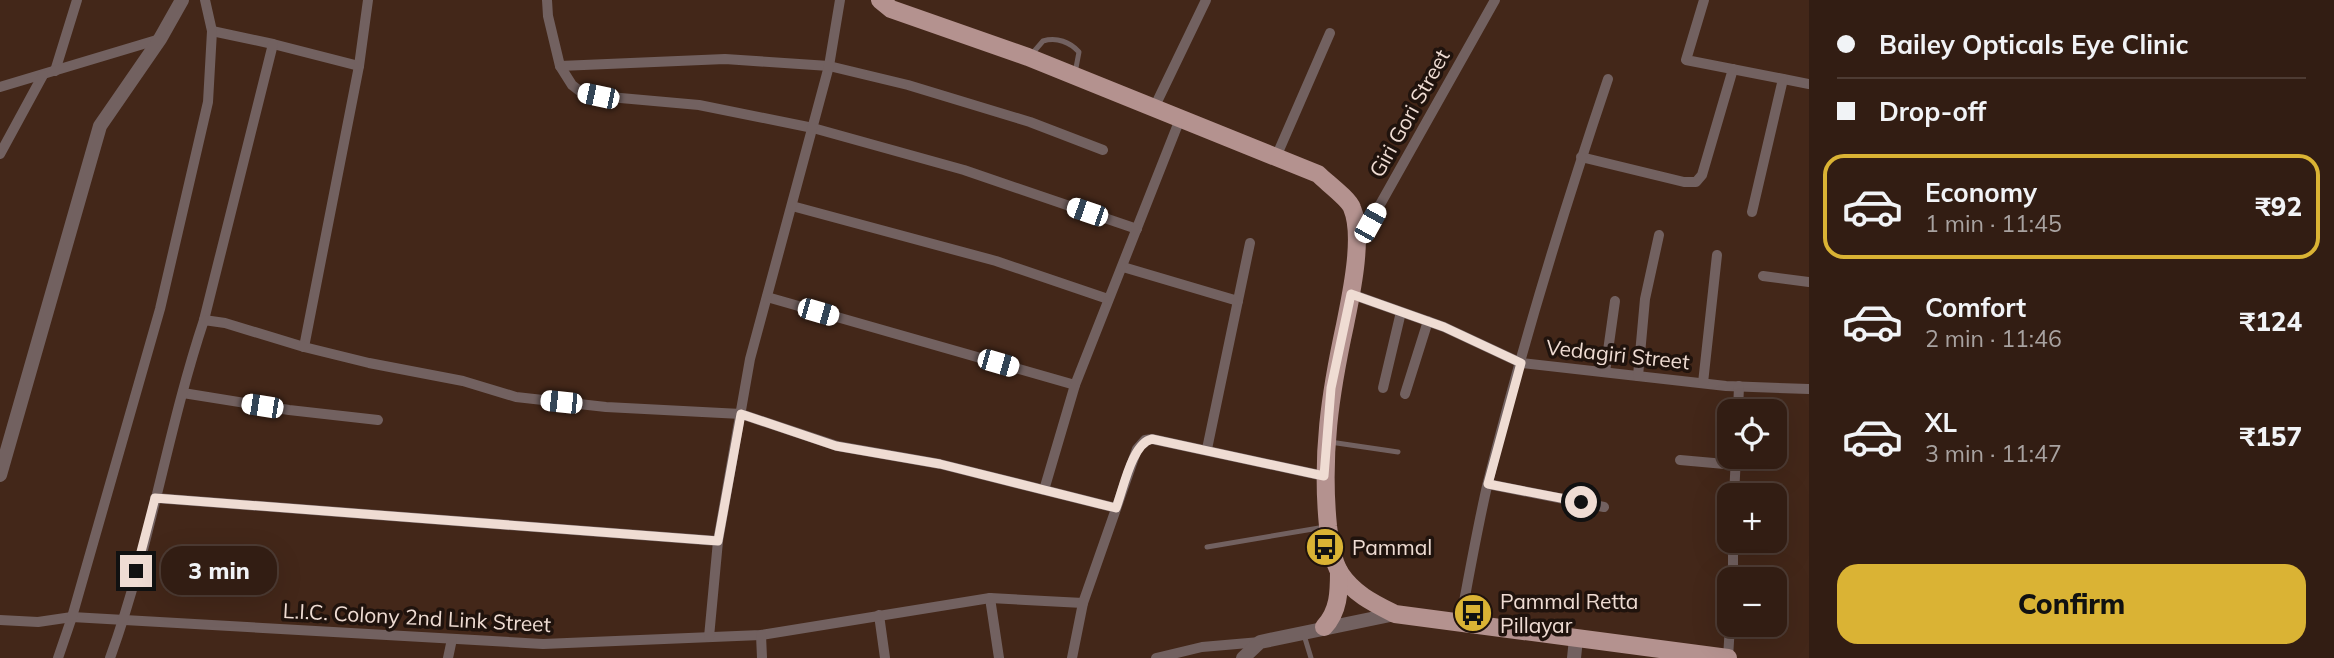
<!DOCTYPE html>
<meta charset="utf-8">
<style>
:root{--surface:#321d13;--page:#3a261c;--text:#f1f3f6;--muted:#a8a2a0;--line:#4d3b33;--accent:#dab334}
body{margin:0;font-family:Mulish,sans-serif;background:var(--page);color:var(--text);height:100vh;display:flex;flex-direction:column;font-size:26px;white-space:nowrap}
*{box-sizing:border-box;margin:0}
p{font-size:23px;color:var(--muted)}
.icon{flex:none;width:38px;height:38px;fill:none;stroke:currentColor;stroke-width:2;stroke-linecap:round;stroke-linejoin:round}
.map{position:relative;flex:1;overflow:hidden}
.details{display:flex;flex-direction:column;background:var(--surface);width:525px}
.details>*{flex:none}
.hud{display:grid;align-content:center;height:154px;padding:0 28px;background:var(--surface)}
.buttons{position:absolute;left:1717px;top:399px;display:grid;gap:14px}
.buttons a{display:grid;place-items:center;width:70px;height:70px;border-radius:14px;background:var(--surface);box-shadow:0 7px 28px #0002,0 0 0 2px var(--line);font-size:35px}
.end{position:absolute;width:32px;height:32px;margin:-16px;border:9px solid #efdcd3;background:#111;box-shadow:0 0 0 4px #111}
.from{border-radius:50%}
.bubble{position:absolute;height:49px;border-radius:21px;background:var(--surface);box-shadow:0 7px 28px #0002,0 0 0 2px var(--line);font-size:23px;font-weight:800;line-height:49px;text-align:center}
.car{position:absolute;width:21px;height:42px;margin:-21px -10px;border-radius:9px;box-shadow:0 0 5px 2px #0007;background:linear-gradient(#fff 24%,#345 0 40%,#fff 0 76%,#345 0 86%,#fff 0)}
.hud b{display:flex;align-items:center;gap:24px;height:66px;font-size:26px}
.hud b+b{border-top:2px solid var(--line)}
.hud i{width:18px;height:18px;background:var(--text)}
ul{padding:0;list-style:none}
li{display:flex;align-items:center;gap:21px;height:105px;margin:0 14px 10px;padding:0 14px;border:4px solid transparent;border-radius:21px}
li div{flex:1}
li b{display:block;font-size:26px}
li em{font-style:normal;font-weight:800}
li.selected{border-color:var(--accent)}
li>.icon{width:63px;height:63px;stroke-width:1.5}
.action{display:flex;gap:14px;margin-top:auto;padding:14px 28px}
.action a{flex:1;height:80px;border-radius:21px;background:var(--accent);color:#111;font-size:28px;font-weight:800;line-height:80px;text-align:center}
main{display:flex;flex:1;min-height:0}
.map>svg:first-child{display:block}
</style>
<main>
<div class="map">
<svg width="1809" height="658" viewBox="0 0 1809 658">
<rect width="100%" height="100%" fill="#432719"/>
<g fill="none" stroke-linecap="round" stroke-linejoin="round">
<!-- service -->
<g stroke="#726160" stroke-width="5">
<path d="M1031,55l12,-14c14,-4 27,1 36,11l-4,21"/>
<polyline points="1330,442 1398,452"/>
<polyline points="1207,547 1325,527"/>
<polyline points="1304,635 1311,658"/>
</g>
<!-- minor -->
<g stroke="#726160" stroke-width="10">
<polyline points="547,0 548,16 560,66 572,85 581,92 598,96 699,105 813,128 964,170 1137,229"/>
<polyline points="1704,0 1686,60 1809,84"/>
<polyline points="212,31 273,44 359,66"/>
<polyline points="560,66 725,59 829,66 908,85 1030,122 1103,150"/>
<polyline points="55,71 77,0"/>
<polyline points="0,87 160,39"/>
<polyline points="1154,108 1206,0"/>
<polyline points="0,154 43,75"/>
<polyline points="1276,157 1330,33"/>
<polyline points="1581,157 1684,182 1696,182 1702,175 1733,69"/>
<polyline points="792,206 996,261 1108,299"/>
<polyline points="1752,212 1783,79"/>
<polyline points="1359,242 1495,0"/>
<polyline points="1123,267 1238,301"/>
<polyline points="1763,276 1809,282"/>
<polyline points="1351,294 1444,327 1521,363 1726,386 1809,389"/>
<polyline points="767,297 1075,385"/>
<polyline points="204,320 273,44"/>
<polyline points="304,347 359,66 368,0"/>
<polyline points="1605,372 1615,301"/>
<polyline points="1638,376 1645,299 1659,235"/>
<polyline points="1703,383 1717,255"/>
<polyline points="1383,388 1401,312"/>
<polyline points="183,393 289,410 378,420"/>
<polyline points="1405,394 1428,321"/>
<polyline points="1738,411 1739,386"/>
<polyline points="1207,449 1250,243"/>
<polyline points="1680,460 1736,465"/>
<polyline points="1488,484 1604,507"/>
<polyline points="1044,490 1075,385 1180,119"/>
<polyline points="1734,495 1736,457"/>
<polyline points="155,498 718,541"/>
<polyline points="1733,579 1733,541"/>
<polyline points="990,598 999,658"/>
<polyline points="879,615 885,658"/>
<polyline points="0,620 38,622 72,617 543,644 761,635 990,598 1083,603"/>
<path d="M1460,623c9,-47 17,-94 28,-141 34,-136 75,-270 120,-403"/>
<polyline points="761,635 762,658"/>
<polyline points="709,637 718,541 750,359 829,66 840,0"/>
<polyline points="58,658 72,617 160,309 208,102 212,31 205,0"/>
<path d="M110,658c40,-110 57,-227 94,-338l21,3 79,24 65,16 94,18 53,16 90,10 135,7 96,32 103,18 176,44"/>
<polyline points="448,658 452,639"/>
<polyline points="1072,658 1083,603 1137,449 1145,440 1152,439 1324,476"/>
<polyline points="1156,658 1202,647 1260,642"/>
<polyline points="1728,658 1730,625"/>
</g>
<!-- tertiary -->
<g stroke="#726160" stroke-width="14">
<polyline points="0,475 100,126 160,39 182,0"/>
<polyline points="1243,658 1260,642 1395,614"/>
<polyline points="1574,658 1576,639"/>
</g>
<!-- primary -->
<g stroke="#b4928f" stroke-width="18">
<path d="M880,0l11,9 137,48 290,117c8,8 31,25 34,34 12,28 -1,87 -7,117 -15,69 -24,130 -17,201 2,16 4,33 12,47 14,21 33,30 55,41l333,44"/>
<path d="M1324,627c15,-16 15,-35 15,-56"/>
</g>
</g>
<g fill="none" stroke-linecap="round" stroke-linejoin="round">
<!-- route -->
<path stroke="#efdcd3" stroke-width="9" d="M136,571l19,-73 563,43 23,-127 95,32 104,18 176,44c7,-18 16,-65 36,-69l172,37 7,-88 20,-94 93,33 77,36 -33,121 93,18"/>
</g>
<!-- icons -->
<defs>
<g id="bus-disc" transform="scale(2.0125)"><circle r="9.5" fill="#dab334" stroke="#20130d"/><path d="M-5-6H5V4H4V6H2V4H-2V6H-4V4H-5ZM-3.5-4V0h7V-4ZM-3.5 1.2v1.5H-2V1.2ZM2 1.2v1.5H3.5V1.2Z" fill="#111"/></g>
</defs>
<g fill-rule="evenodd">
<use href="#bus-disc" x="1325" y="547"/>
<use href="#bus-disc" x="1473" y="613"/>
</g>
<g text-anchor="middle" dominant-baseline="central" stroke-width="7" stroke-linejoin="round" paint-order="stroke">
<!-- street labels -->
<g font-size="21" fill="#efdcd3" stroke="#20130d">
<text transform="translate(1409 113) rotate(-61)">Giri Gori Street</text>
<text transform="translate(1618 354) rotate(6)">Vedagiri Street</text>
<text transform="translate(417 617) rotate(3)">L.I.C. Colony 2nd Link Street</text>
</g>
<!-- poi labels -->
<g font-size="21" fill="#efdcd3" stroke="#20130d" text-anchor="start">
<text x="1352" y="547">Pammal</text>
<text x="1500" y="601">Pammal Retta<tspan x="1500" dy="24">Pillayar</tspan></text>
</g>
</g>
</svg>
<div class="buttons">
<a><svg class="icon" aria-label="locate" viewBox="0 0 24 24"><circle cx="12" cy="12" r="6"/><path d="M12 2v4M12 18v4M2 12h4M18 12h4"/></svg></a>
<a>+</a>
<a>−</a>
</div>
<i class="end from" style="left:1581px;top:502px"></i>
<i class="end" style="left:136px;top:571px"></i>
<div class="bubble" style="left:161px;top:546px;width:116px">3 min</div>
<i class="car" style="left:598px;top:96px;rotate:282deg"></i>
<i class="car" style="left:1087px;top:212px;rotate:289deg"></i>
<i class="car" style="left:1370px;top:223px;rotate:29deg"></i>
<i class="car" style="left:818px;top:312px;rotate:106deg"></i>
<i class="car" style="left:998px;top:363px;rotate:106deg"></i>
<i class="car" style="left:561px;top:402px;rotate:276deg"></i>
<i class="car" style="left:262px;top:406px;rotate:279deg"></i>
</div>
<section class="details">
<div class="hud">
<b><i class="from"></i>Bailey Opticals Eye Clinic</b>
<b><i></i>Drop-off</b>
</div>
<ul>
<li class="selected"><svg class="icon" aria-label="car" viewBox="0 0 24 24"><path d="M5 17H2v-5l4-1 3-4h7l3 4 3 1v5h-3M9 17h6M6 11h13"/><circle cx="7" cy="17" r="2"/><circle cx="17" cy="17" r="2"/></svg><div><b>Economy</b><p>1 min · 11:45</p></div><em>₹92</em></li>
<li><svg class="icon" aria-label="car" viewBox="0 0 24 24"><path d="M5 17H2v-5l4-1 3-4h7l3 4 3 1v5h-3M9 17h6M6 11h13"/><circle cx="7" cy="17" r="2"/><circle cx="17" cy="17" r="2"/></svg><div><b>Comfort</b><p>2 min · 11:46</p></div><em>₹124</em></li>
<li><svg class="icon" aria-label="car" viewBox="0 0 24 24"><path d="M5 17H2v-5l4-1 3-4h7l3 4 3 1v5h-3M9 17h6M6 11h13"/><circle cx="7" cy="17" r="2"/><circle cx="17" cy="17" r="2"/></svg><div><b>XL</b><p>3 min · 11:47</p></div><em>₹157</em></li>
</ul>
<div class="action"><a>Confirm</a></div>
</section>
</main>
